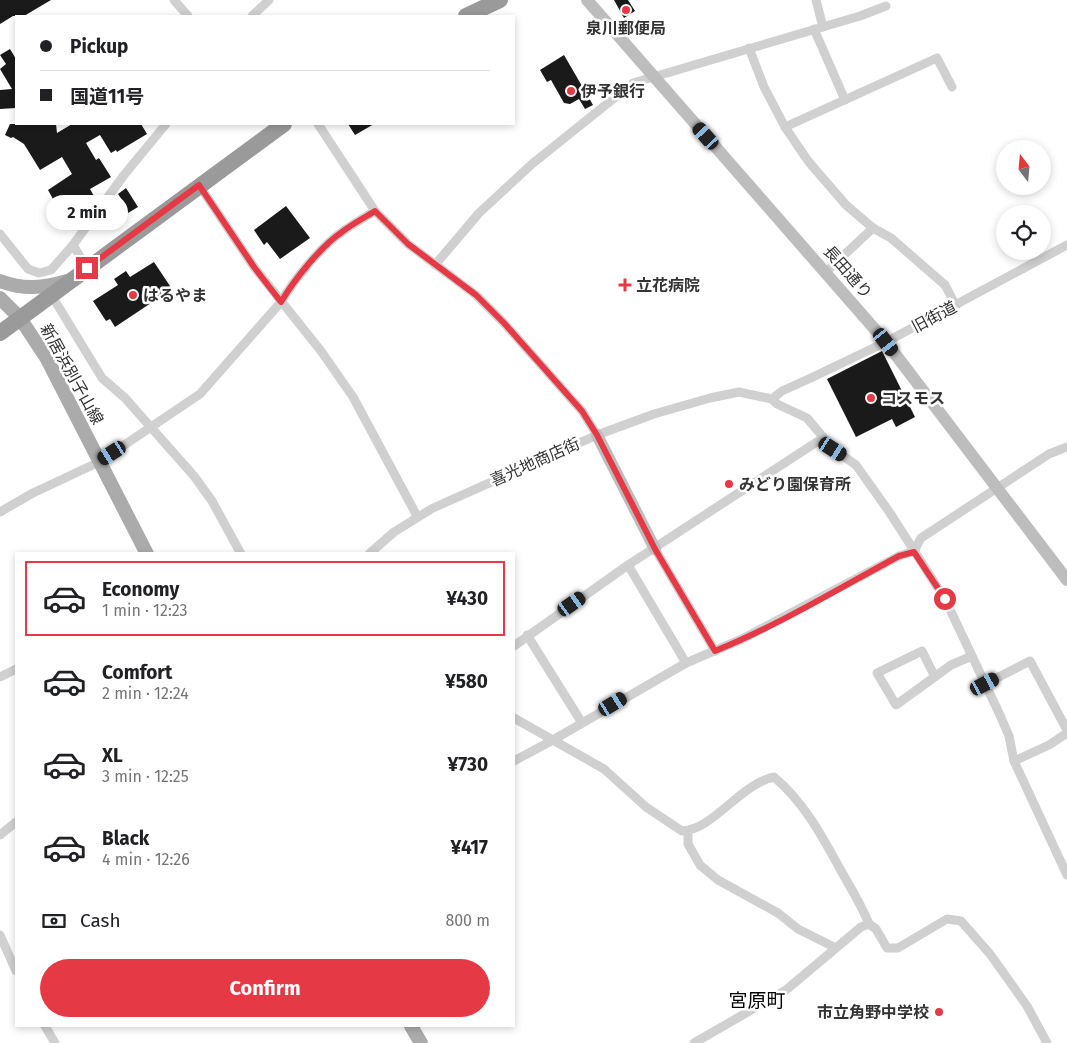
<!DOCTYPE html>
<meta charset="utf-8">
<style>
:root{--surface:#fff;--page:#f2f2f2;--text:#202124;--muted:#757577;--line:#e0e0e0;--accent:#e63946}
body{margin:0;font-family:"Fira Sans","Noto Sans JP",sans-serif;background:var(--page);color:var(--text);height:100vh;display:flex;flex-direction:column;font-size:19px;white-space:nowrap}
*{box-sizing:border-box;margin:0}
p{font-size:16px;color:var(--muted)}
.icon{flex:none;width:28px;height:28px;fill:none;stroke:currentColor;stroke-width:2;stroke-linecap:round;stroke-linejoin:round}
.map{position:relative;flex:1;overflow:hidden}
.details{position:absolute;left:15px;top:552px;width:500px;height:475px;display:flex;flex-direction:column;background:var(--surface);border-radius:0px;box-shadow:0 2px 8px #0003}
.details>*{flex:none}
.top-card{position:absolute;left:15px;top:15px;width:500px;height:110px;border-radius:0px;box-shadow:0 2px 8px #0003;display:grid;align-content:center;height:110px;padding:0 25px;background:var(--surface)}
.needle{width:32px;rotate:344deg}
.tools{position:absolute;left:996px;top:140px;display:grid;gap:10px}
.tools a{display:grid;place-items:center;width:55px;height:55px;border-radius:50%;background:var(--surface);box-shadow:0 2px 8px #0003;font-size:25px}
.end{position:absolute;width:22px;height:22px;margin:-11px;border:6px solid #e63946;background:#fff;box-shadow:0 0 0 2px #fff}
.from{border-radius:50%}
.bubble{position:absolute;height:35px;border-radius:18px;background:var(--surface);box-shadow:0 2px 8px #0003;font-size:16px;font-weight:700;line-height:35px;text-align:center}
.car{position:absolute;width:15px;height:30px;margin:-15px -8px;border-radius:6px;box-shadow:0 0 4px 1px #0007;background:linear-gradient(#222 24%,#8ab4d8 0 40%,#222 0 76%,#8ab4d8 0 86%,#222 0)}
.top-card b{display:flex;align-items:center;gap:18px;height:48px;font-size:19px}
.top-card b+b{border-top:1px solid var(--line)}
.top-card i{width:12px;height:12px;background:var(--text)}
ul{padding:9px 0 0;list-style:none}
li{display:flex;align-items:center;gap:15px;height:75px;margin:0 10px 8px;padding:0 15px;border:2px solid transparent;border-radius:0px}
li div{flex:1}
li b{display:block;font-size:19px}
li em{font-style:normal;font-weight:700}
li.active{border-color:var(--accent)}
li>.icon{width:45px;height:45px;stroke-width:1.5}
.pay{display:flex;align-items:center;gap:12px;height:55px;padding:0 25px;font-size:19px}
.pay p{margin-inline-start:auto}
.cta{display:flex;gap:10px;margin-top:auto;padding:10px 25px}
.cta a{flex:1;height:58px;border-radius:30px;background:var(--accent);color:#fff;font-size:20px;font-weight:700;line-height:58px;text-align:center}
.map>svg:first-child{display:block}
</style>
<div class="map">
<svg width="1067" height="1043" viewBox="0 0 1067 1043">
<rect width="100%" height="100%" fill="#fff"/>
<!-- building -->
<g fill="#1a1a1a">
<polygon points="0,0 51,0 24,16 13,16 0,24"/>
<polygon points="614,0 628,0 635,11 624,18"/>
<polygon points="10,49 16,59 16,108 0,109 0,90 12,89 0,69 6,64 0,55"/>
<polygon points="564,55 593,105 585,109 579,99 570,104 564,103 551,80 547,82 540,70"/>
<polygon points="10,124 56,124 57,133 72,124 141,124 147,134 117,152 116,150 111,153 100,135 86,143 96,160 99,158 111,177 90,189 95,198 83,205 78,197 58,208 48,190 72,174 62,157 40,170 24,144 13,137 11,138 5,135"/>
<polygon points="348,124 374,124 355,135"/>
<polygon points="126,188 138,207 113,222 111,218 108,220 104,213 107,209 122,200 118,194"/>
<polygon points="286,206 310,238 280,259 267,242 264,245 254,230"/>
<polygon points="154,262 172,289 115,327 110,319 106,321 93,301 118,285 114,279 126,271 130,277"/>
<polygon points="882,351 915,417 896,427 892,419 856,437 827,379"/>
</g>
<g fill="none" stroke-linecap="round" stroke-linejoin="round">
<!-- street -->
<g stroke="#d0d0d0" stroke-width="9">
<polyline points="174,0 188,16"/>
<polyline points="816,0 823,27"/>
<polyline points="252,16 269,0"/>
<polyline points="814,29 845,100"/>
<polyline points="749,48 764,87 785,127 808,161 846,205 873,228 891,238 945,285 956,306"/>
<polyline points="318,124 375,211 408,244 476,295 504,323 582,411 597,435"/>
<polyline points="785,127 937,58 952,87"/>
<polyline points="199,185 254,267 321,351 353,397 417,516"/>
<polyline points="0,234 28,269 39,273 51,270 73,245 124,175 166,124"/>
<polyline points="73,245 87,268"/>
<polyline points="435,265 479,213 532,164 633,83 860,16 886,6"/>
<polyline points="826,272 873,228"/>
<polyline points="52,296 102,378 125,398 194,476 212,501 241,554"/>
<polyline points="772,399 782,391 813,377 886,342 1067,245"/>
<path d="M0,512l33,-19 66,-31 101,-68 81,-92c13,-22 40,-56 61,-70 10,-8 22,-14 33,-21"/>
<polyline points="655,549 715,651"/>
<polyline points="369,554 394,532 433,508 597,435 654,414 710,398 739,392 772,399 777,404 807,418 833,449 856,465 890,513 945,599 999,713 1009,736 1014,761 1067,875"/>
<polyline points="628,565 686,663"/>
<polyline points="527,635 582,723"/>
<polyline points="514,646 628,565 823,438"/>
<polyline points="0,677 16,669"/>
<polyline points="935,677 922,651 877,673 896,705 951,665 972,656"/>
<polyline points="985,684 1030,661 1067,730"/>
<path d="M514,718l90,51 42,38 36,24c31,-1 58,-47 92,-54 29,24 48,59 66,92 10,18 21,35 29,55"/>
<polyline points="514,761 553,740 686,663 742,639 899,556 914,551 921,538 1049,454 1067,447"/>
<polyline points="1014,761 1049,745 1067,733"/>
<polyline points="688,831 688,844 700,865 718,880 778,913 798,929 836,948"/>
<polyline points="0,835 16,822"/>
<polyline points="0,935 16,971"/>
<polyline points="45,1026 55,1043"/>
<polyline points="694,1043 786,990 861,927 869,924 876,929 887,948 898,948 947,919 961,921 990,954 1027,1006 1047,1043"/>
</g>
<!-- secondary -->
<g stroke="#bdbdbd" stroke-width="12">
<polyline points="587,0 886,342 1067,580"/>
<polyline points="597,435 655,549"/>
</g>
<!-- primary -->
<g stroke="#ababab" stroke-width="14">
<path d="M0,281c24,9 43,7 67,0"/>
<polyline points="0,298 20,318 47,359 147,554"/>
<polyline points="411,1026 421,1043"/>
</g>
<!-- highway -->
<g stroke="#9a9a9a" stroke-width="16">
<polyline points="466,16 500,0"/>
<path d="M0,333c95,-69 189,-140 284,-209"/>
</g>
</g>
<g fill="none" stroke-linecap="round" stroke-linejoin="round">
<!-- route -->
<path stroke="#e63946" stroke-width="6" d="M87,268l112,-83 55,82 27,35c13,-22 40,-56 61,-70 10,-8 22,-14 33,-21l33,33 68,51 28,28 78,88 15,24 58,114 60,102c64,-26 123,-62 184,-95l15,-4 31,47"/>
</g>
<!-- markers -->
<g fill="#e63946" stroke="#fff" stroke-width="2">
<circle cx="626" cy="10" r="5"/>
<circle cx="571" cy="91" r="5"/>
<path d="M622.5 277.5h5v5h5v5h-5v5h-5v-5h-5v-5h5z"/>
<circle cx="133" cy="295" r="5"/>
<circle cx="871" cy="398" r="5"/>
<circle cx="729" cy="484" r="5"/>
<circle cx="939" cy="1012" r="5"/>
</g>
<g text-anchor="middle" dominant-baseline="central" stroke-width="5" stroke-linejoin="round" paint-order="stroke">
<!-- poi labels -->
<g font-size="16" font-weight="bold" fill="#333" stroke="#fff" text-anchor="start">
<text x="626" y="28" text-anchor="middle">泉川郵便局</text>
<text x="581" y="91">伊予銀行</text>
<text x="636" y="285">立花病院</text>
<text x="143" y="295">はるやま</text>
<text x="881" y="398">コスモス</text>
<text x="739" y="484">みどり園保育所</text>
<text x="929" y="1012" text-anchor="end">市立角野中学校</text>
</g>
<!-- street labels -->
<g font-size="16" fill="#333" stroke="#fff">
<text transform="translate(848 272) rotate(49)">長田通り</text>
<text transform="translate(934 317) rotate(-28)">旧街道</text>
<text transform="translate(72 374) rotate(61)">新居浜別子山線</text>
<text transform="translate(535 462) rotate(-24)">喜光地商店街</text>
</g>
<!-- quarter labels -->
<g font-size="19" fill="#000" stroke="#fff">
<text x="757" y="1000">宮原町</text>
</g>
</g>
</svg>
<div class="tools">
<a><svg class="needle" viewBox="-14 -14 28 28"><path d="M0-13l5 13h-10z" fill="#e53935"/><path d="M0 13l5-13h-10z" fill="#757577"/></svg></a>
<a><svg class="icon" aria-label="locate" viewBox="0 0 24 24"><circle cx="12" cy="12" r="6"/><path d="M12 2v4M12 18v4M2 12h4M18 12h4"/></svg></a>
</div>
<i class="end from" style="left:945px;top:599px"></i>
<i class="end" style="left:87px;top:268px"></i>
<div class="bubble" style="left:46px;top:195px;width:82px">2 min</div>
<i class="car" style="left:706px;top:136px;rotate:318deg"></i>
<i class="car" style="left:886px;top:342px;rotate:143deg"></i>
<i class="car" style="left:833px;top:449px;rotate:123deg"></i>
<i class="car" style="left:112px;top:453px;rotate:237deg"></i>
<i class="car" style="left:572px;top:604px;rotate:55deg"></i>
<i class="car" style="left:985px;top:684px;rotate:62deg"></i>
<i class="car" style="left:613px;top:704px;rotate:59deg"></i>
<div class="top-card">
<b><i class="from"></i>Pickup</b>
<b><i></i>国道11号</b>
</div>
<section class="details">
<ul>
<li class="active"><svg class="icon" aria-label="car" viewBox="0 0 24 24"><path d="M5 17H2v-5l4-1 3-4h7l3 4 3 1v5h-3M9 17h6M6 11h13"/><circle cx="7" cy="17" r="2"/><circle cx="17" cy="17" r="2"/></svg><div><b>Economy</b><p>1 min · 12:23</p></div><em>¥430</em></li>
<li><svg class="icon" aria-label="car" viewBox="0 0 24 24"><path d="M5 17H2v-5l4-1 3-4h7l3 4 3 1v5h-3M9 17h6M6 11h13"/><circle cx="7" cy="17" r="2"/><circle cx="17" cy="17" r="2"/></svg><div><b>Comfort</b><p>2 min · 12:24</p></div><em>¥580</em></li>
<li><svg class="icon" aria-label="car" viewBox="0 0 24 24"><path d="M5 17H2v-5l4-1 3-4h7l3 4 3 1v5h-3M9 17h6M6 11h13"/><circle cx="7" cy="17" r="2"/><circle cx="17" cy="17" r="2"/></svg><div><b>XL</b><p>3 min · 12:25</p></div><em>¥730</em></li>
<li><svg class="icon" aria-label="car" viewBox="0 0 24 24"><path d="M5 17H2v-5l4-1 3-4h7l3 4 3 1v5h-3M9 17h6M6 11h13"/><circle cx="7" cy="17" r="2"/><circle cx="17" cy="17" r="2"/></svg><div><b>Black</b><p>4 min · 12:26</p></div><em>¥417</em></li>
</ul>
<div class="pay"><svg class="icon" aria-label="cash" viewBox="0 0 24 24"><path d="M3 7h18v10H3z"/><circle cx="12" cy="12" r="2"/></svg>Cash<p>800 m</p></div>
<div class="cta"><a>Confirm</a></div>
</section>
</div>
